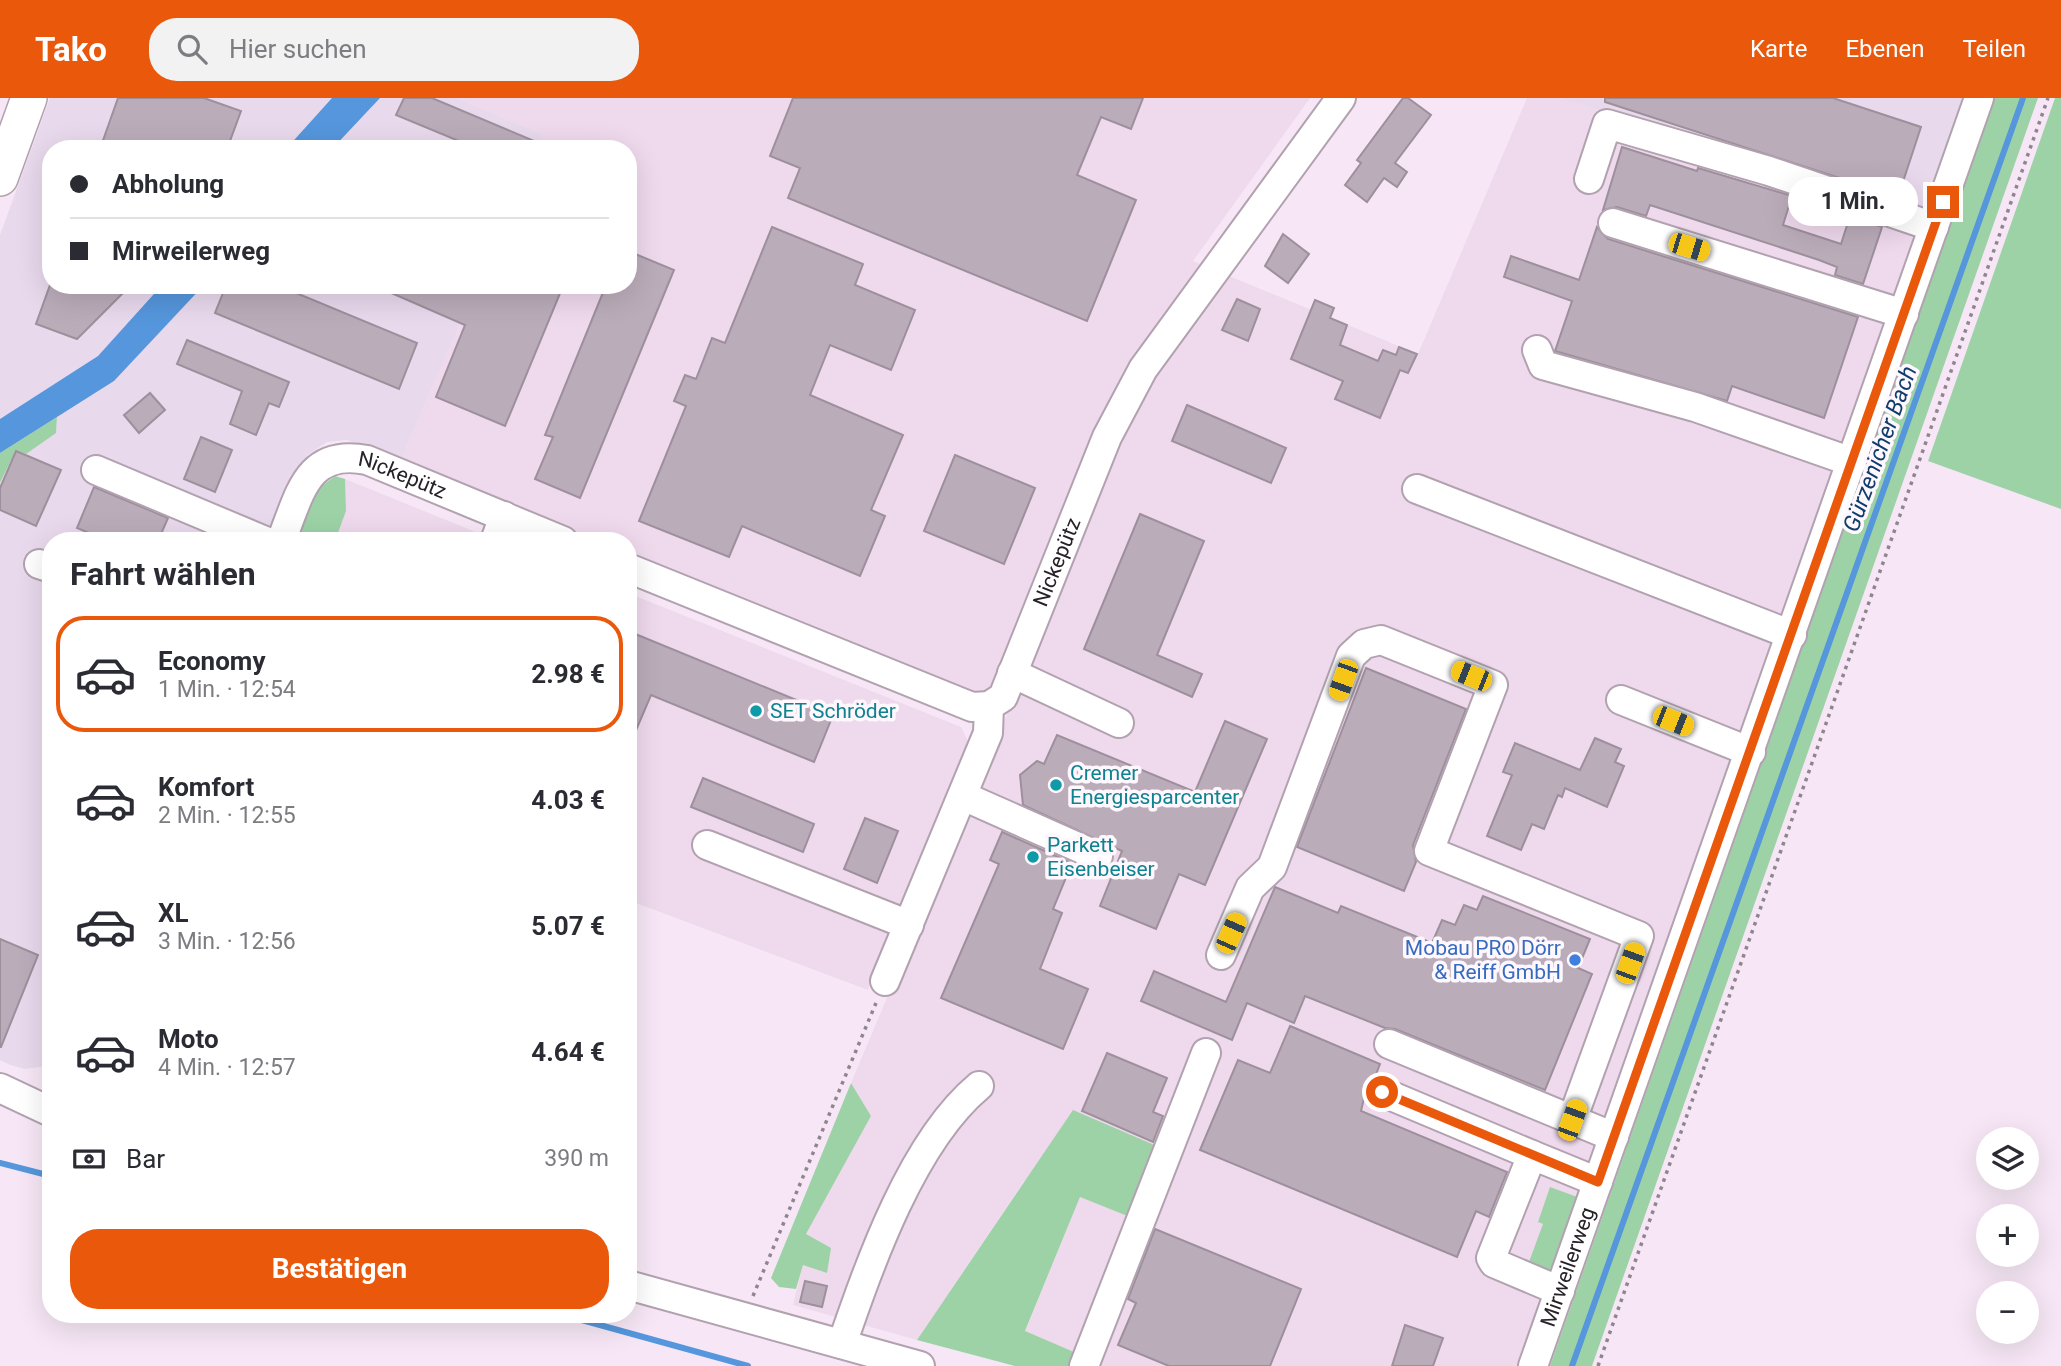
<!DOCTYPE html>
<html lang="de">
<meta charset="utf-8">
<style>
:root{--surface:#fff;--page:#f2f2f3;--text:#2b2b33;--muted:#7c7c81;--line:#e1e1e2;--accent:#ea580c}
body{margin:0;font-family:Roboto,sans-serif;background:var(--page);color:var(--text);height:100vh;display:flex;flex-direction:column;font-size:26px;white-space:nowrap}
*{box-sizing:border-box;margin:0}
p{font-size:23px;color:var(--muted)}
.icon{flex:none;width:38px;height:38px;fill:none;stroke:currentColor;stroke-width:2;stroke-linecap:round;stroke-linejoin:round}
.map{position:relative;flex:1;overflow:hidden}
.details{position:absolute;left:42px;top:434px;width:595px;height:791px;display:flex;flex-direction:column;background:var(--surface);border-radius:28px;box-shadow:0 7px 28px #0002}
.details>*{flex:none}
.top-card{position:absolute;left:42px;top:42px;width:595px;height:154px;border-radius:28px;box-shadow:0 7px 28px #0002;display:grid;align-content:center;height:154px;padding:0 28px;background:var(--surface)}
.tools{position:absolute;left:1976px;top:1029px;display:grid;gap:14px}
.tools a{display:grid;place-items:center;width:63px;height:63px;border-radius:50%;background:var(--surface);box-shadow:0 7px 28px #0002;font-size:35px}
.end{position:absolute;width:32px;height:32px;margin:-16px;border:9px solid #ea580c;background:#fff;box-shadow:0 0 0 4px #fff}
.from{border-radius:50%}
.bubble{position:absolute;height:49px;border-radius:24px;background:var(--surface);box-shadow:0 7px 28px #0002;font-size:23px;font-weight:700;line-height:49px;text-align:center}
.car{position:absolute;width:21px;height:42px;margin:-21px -10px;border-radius:9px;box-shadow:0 0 5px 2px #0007;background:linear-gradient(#f5c518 24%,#345 0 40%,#f5c518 0 76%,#345 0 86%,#f5c518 0)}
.top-card b{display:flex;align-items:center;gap:24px;height:66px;font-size:26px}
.top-card b+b{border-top:2px solid var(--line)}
.top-card i{width:18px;height:18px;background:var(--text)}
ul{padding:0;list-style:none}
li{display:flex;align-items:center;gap:21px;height:116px;margin:0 14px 10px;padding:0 14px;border:4px solid transparent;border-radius:28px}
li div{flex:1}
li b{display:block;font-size:26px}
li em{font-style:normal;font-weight:700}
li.current{border-color:var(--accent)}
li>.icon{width:63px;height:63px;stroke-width:1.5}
h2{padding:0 28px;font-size:32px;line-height:84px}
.pay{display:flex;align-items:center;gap:18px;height:77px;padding:0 28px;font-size:26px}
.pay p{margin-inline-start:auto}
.cta{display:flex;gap:14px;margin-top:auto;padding:14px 28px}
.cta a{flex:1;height:80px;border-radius:28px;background:var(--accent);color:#fff;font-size:28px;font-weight:700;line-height:80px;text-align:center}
header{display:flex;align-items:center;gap:42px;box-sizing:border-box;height:98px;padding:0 35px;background:var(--accent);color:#fff}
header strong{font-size:33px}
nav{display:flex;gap:38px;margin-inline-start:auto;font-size:24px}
.search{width:490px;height:63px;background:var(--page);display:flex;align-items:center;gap:18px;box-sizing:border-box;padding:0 24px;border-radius:28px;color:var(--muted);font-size:26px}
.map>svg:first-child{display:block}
</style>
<header>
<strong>Tako</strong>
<div class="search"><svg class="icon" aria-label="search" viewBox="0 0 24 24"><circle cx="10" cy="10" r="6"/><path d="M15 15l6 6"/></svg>Hier suchen</div>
<nav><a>Karte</a><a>Ebenen</a><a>Teilen</a></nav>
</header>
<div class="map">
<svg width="2061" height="1268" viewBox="0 0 2061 1268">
<rect width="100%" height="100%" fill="#f7e7f6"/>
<!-- commercial -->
<g fill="#e8d9ec">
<polygon points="50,0 332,0 286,51 51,51 51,187 162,187 98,258 0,321 0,137"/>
<polygon points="380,0 457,0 543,36 537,51 332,51"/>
<polygon points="1559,0 1968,0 1930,115"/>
<polygon points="204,187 477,187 401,362 347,342 327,344 309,356 298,369 269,443 51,443 51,963 46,968 25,971 10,967 0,962 0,386 16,352 56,335 57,319 114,283"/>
</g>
<!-- built -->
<g fill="#efd9ed">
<polygon points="457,0 1310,0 1193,163 1418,256 1527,0 1559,0 1930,115 1520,1268 1069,1268 1074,1254 1025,1234 1080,1099 1151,1065 1024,1083 917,1242 793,1207 803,1166 827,1175 806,1136 871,1018 851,985 1009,611 628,455 628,443 598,443 401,362 477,187 628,187 628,51 537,51 543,36"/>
<polygon points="345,381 498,443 335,443 346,413"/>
<polygon points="628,495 961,629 968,643 868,892 628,802"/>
</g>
<!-- green -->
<g fill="#9dd2a6">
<polygon points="1995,0 2038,0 1592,1268 1550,1268"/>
<polygon points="2055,0 2061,0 2061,411 1928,363"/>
<polygon points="57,319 56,335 26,356 16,352 0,385 0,355"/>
<polygon points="335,378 345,381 346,413 335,443 294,443 315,393"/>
<polygon points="851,985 871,1018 806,1136 831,1150 827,1175 803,1167 796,1191 779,1189 771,1180"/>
<polygon points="1073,1012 1159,1049 1130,1119 1080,1099 1025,1233 1074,1254 1069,1268 1015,1268 917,1242"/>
<polygon points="1550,1089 1580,1100 1551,1181 1526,1172 1543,1126 1538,1124"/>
</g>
<!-- water -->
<g fill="#5596dc">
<polygon points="332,0 380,0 332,51 286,51"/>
<polygon points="162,187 204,187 114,283 0,355 0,321 98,258"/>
</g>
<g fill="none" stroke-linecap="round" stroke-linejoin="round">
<!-- stream -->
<g stroke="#5596dc" stroke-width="6">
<polyline points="0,1065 51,1078"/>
<polyline points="560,1216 748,1268"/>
<polyline points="1572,1268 2023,0"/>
</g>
</g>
<!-- building -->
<g fill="#bbacba" stroke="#9e8f9c" stroke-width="2">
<polygon points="118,0 204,0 241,13 227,51 100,51"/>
<polygon points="404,0 432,0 553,51 478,51 396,17"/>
<polygon points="793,0 1143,0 1131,31 1101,19 1077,77 1136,102 1087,223 788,100 800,70 770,58"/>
<polygon points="1403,0 1408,0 1431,17 1395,65 1407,74 1397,89 1384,80 1367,104 1345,87 1361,65 1357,62"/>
<polygon points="1605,0 1833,0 1921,29 1898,99 1605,4"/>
<polygon points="1622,49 1697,73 1698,70 1792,98 1783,127 1841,146 1850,118 1882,129 1863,186 1835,177 1837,169 1819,162 1650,107 1646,118 1617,109 1603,112"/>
<polygon points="772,129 863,166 855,187 915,212 891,272 830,247 810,297 903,337 871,412 885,418 860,478 742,428 729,459 639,423 686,308 674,303 685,277 696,281 712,240 725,245"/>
<polygon points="1597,129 1608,141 1858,219 1824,320 1732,288 1727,303 1555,253 1572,203 1504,179 1511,158 1579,182"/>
<polygon points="1283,136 1309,156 1288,185 1265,168"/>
<polygon points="628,153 674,172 580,400 535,381 553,339 545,337 606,187 628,187"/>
<polygon points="50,187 131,187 77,241 36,226"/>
<polygon points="239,187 277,187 417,245 399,291 215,215 225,190 236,195"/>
<polygon points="373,187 548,187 561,193 505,328 436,299 465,227"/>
<polygon points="1237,201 1260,211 1248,243 1222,232"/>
<polygon points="1315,202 1334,210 1330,220 1347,227 1340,247 1378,263 1383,252 1396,257 1399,249 1417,256 1408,275 1400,272 1380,320 1335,301 1343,283 1291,261"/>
<polygon points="187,242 289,284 279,309 269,305 256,337 230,326 242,293 177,266"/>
<polygon points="150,295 165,312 139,335 124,317"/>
<polygon points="1187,307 1286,350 1271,385 1172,343"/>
<polygon points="201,339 232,352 215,394 184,381"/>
<polygon points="16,353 61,372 36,428 0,412 0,390"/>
<polygon points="955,357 1035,390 1004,466 924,433"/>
<polygon points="94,389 168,420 158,443 108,443 77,430"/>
<polygon points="1140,416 1204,443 1157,557 1202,576 1192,599 1084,551"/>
<polygon points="628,533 833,617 814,664 651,597 628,651"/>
<polygon points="1366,570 1466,611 1413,747 1416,764 1404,793 1297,749"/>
<polygon points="1225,623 1267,641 1205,787 1179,776 1156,831 1100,808 1122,753 1023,707 1020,677 1037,663 1044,666 1057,637 1195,694"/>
<polygon points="1595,640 1621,651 1615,664 1624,668 1607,709 1565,690 1562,699 1558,697 1544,731 1532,726 1521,752 1487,738 1512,677 1503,674 1515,645 1580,672"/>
<polygon points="703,680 814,726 803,754 691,709"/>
<polygon points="865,720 898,733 877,785 844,771"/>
<polygon points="1002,734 1072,765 1053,811 1062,815 1040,871 1088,891 1063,951 941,900 999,766 990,762"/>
<polygon points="1275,789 1338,815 1341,808 1432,845 1442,822 1455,827 1464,807 1477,812 1483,798 1590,841 1578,870 1592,876 1545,992 1395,931 1385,930 1305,898 1294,925 1247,905 1232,942 1141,903 1154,873 1226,904"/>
<polygon points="0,841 38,857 1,949 0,949"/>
<polygon points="1290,928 1380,966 1375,979 1367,987 1361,1013 1507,1074 1489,1119 1476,1113 1457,1159 1200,1052 1238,962 1270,975"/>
<polygon points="1107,955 1167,980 1153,1014 1163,1018 1153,1044 1082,1013"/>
<polygon points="1155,1131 1301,1191 1270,1268 1169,1268 1118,1247 1136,1205 1128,1201"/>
<polygon points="805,1183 827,1188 822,1209 800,1204"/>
<polygon points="1405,1227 1443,1240 1433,1268 1392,1268"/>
</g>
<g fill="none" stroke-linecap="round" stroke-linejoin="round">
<!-- minor casing -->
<g stroke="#b2a2b0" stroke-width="32">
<g id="minor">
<polyline points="1589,81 1607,26 1769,73 1934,129"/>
<polyline points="1613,125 1904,216"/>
<polyline points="1537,252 1543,267 1695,309 1852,364"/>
<polyline points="96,372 265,443"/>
<polyline points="1417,391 1792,537"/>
<path id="s1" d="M281,443c19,-46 25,-93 86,-81l196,81"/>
<polyline points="495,443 504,418"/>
<polyline points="39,466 51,470"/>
<path id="s2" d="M628,470l344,139 17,-1 14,-9 104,-260 36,-68 198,-271"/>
<polyline points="1012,575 1119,625"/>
<polyline points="1621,602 1751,654"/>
<polyline points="963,698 1098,758"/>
<polyline points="707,747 909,827"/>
<polyline points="1221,857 1250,790 1272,769 1351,558 1364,546 1381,542 1493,587 1429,753 1639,838 1572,1022"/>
<polyline points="885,883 988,635 989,608"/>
<polyline points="1389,946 1614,1039"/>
<polyline points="0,990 51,1014"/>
<polyline points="1382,994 1532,1057 1491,1160 1494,1165 1560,1193"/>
<polyline points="1532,1057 1598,1084"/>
<polyline points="628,1187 920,1268"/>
<path d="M842,1246c28,-81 70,-202 137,-258"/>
<polyline points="1084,1268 1206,955"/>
<path id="s3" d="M1533,1268l446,-1268"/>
</g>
</g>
<!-- major casing -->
<g stroke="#b2a2b0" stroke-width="38">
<polyline id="major" points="0,80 29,0"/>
</g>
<!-- path -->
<g stroke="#8f858f" stroke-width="3.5" stroke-dasharray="3.5 5" stroke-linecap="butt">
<polyline points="753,1198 876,905"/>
<polyline points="1598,1268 2048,0"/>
</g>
<!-- minor -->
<use href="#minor" stroke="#fff" stroke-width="28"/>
<!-- major -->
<use href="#major" stroke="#fff" stroke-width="35"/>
</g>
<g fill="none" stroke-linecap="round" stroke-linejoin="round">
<!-- route -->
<polyline stroke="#ea580c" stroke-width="9" points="1382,994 1598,1084 1943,104"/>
</g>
<!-- markers -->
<g fill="#0f9aa8" stroke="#fef7fd" stroke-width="2.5">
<circle cx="756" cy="613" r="7"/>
<circle cx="1056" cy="687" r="7"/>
<circle cx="1033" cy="759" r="7"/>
</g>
<circle fill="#3f7fe0" stroke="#fef7fd" stroke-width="2.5" cx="1575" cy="862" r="7"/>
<g text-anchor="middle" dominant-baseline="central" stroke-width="7" stroke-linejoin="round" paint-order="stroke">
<!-- street labels -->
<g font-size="21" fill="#272227" stroke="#fef7fd">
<text stroke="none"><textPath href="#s1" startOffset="172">Nickepütz</textPath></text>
<text stroke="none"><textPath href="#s2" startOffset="550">Nickepütz</textPath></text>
<text stroke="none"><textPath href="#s3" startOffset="105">Mirweilerweg</textPath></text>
</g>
<!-- culture labels -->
<g font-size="21" fill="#0d838f" stroke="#fef7fd" text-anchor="start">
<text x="770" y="613">SET Schröder</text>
<text x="1070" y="675">Cremer<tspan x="1070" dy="24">Energiesparcenter</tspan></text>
<text x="1047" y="747">Parkett<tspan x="1047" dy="24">Eisenbeiser</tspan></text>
</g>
<!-- shop labels -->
<g font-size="21" fill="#366cbe" stroke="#fef7fd" text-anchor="end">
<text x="1561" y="850">Mobau PRO Dörr<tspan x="1561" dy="24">&amp; Reiff GmbH</tspan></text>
</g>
<!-- water labels -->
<g font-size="23" font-style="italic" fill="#103e6c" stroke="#fef7fd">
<text transform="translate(1880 351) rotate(-70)">Gürzenicher Bach</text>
</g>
</g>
</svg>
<div class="tools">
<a><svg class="icon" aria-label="layers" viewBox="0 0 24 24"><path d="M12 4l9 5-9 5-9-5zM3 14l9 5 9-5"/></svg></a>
<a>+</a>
<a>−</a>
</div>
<i class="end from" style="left:1382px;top:994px"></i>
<i class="end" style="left:1943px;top:104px"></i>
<div class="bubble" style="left:1788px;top:79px;width:130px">1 Min.</div>
<i class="car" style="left:1689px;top:149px;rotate:107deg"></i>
<i class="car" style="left:1471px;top:578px;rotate:292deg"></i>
<i class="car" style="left:1343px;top:582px;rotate:200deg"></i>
<i class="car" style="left:1673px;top:623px;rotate:112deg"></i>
<i class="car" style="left:1231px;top:835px;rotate:24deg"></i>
<i class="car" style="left:1630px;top:865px;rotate:20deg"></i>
<i class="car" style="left:1572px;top:1022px;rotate:20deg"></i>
<div class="top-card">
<b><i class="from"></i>Abholung</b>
<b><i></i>Mirweilerweg</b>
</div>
<section class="details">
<h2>Fahrt wählen</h2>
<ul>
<li class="current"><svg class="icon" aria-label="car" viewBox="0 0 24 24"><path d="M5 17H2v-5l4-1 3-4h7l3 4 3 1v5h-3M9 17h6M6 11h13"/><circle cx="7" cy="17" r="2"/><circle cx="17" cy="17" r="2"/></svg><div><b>Economy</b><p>1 Min. · 12:54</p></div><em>2.98 €</em></li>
<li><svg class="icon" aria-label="car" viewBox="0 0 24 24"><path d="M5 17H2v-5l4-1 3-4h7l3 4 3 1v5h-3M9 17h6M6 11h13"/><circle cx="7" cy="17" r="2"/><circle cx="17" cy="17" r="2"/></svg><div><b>Komfort</b><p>2 Min. · 12:55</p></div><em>4.03 €</em></li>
<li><svg class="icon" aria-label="car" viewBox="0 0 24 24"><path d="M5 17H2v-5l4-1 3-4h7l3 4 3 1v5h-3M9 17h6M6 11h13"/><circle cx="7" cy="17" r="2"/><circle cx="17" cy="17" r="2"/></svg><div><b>XL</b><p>3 Min. · 12:56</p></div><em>5.07 €</em></li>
<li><svg class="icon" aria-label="car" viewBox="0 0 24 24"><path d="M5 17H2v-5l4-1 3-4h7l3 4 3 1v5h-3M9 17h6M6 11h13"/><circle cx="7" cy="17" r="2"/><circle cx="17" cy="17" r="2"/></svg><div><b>Moto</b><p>4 Min. · 12:57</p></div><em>4.64 €</em></li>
</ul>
<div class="pay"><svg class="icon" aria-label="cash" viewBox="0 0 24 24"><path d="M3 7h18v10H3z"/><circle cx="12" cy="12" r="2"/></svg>Bar<p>390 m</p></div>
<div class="cta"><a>Bestätigen</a></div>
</section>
</div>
